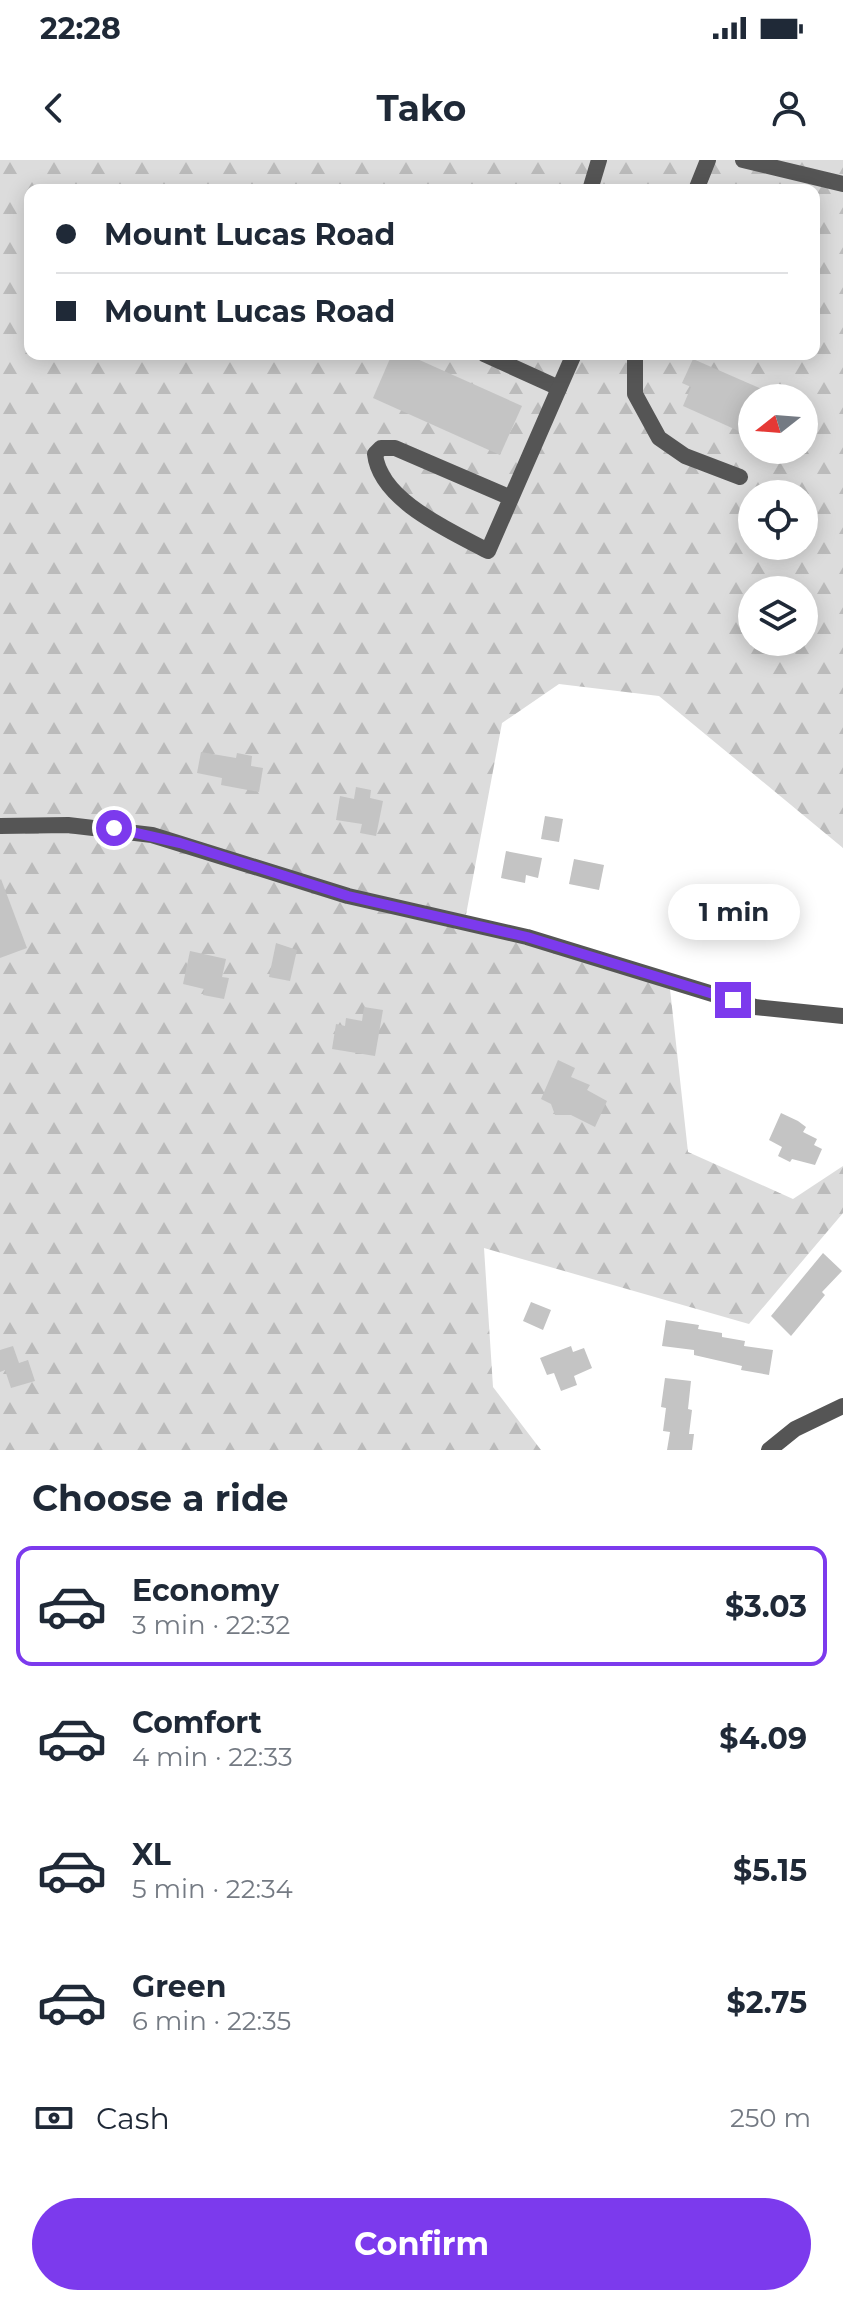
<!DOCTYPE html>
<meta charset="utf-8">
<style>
:root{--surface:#fff;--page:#f6f6f7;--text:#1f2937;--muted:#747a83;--line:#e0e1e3;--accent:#7c3aed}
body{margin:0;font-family:Montserrat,sans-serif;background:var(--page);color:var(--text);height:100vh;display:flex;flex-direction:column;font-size:30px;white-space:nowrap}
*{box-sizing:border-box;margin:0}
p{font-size:26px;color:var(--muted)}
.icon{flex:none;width:44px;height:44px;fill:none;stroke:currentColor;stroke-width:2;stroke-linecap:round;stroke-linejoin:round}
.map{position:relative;height:1290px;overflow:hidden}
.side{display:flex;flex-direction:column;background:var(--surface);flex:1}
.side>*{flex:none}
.banner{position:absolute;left:24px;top:24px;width:796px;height:176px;border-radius:16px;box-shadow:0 4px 20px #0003;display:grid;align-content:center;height:176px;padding:0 32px;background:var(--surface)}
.needle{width:52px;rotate:253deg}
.buttons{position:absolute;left:738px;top:224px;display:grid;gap:16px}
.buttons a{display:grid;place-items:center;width:80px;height:80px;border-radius:50%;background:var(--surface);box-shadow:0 4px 20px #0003;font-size:40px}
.end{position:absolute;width:36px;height:36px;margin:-18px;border:10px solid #7c3aed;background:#fff;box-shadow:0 0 0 4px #fff}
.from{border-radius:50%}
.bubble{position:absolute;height:56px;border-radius:28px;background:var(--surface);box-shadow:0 4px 20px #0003;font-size:26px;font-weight:700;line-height:56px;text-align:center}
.banner b{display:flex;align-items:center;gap:28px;height:76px;font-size:30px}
.banner b+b{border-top:2px solid var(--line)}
.banner i{width:20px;height:20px;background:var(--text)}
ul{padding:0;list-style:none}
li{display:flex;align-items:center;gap:24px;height:120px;margin:0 16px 12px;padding:0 16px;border:4px solid transparent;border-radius:16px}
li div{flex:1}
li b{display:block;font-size:30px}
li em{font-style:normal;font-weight:700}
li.active{border-color:var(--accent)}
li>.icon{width:72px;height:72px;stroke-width:1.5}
h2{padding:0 32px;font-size:36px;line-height:96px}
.pay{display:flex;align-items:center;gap:20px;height:88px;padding:0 32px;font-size:30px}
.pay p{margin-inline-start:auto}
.action{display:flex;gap:16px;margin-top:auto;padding:16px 32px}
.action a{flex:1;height:92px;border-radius:48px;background:var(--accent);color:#fff;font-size:32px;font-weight:700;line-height:92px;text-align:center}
.status{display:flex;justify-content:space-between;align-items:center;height:56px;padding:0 40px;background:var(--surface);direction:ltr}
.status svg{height:22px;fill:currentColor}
header{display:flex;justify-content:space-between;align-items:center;height:104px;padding:0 32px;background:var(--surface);font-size:36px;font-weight:700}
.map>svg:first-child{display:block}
</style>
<div class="status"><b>22:28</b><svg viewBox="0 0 49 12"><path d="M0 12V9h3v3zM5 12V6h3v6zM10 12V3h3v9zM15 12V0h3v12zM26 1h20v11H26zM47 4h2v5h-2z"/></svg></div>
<header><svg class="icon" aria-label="back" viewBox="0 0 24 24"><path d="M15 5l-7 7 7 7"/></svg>Tako<svg class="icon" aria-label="person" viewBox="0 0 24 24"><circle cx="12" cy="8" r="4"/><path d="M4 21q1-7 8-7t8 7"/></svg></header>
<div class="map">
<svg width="843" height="1290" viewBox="0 0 843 1290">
<defs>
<pattern id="forest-firs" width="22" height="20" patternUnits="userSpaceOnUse" patternTransform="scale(2)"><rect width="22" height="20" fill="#dcdcdc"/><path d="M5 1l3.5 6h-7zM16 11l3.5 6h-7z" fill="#bbb"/></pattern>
</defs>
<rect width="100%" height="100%" fill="#fff"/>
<!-- forest -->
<path fill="url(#forest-firs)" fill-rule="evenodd" d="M0,0h843v688l-184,-152 -100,-12 -57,39 -37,197 204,60 19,172 105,47 50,-33v47l-94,111 -265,-76 9,139 48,63h-541zM30,30h784v164h-784zM752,238h52v52h-52zM752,334h52v52h-52zM752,430h52v52h-52z"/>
<!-- building -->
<g fill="#c4c4c4">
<polygon points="392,194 406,194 522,246 500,295 373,238"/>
<polygon points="693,199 782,238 752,238 752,253 743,273 721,263 683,246 691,227 682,223"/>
<polygon points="201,592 236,598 237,593 252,596 251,606 263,608 259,632 221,625 222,618 197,613"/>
<polygon points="356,627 371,630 370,638 383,641 376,676 360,673 362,664 336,660 340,636 354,639"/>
<polygon points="545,656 563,659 559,682 541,679"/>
<polygon points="506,691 542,698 538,718 526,715 525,723 501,718"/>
<polygon points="574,699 604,705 599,730 569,724"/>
<polygon points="1,719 27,788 0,798 0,720"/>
<polygon points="276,783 297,790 290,821 269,817"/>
<polygon points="190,791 226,799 222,817 229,818 224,839 203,835 204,829 183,824"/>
<polygon points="364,847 383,850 375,896 332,889 336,864 345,866 346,858 362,861"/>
<polygon points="558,900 575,908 571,917 590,925 587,930 607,941 595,967 571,955 555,955 551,944 541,939"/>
<polygon points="781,953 798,961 806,967 803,972 817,979 814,985 822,989 815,1005 792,999 790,1002 778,996 782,987 769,980"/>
<polygon points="823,1093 842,1111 822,1132 825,1135 791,1176 771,1156"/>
<polygon points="531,1142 551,1150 543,1170 523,1161"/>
<polygon points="666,1160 699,1165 698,1169 722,1173 722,1177 745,1181 744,1186 773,1190 769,1215 741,1210 742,1206 694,1195 694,1190 662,1186"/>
<polygon points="13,1186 19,1203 28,1200 35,1221 11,1228 5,1210 0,1212 0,1190"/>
<polygon points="571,1186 573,1192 584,1188 592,1208 574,1216 577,1225 561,1231 554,1213 547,1215 540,1198"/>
<polygon points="665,1218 691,1221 688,1249 692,1250 689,1274 694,1274 692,1290 667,1290 670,1272 663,1271 666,1248 661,1247"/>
</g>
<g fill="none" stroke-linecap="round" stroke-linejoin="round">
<!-- minor -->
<g stroke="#555" stroke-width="16">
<polyline points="743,0 843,24"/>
<polyline points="590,30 599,0"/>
<polyline points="696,30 708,0"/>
<polyline points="484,194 559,228"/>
<polyline points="635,194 635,234 659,278 685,296 740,317"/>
<path d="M511,338l-116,-50h-14l-6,6c5,47 76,77 113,97 29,-66 57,-131 86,-197"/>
<polyline points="0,666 68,665 152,675 348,736 527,777 755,847 843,856"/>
<polyline points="769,1290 795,1269 843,1246"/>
</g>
</g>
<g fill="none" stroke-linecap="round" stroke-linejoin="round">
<!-- route -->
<polyline stroke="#7c3aed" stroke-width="10" points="114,668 180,683 348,736 527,777 733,840"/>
</g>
</svg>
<div class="buttons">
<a><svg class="needle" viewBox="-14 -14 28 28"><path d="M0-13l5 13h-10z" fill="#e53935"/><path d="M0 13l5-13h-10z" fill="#747a83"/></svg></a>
<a><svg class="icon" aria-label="locate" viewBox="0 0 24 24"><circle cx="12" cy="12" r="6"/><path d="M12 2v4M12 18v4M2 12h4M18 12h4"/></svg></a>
<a><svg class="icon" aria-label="layers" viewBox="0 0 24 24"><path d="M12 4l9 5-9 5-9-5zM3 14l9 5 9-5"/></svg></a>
</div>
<i class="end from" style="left:114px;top:668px"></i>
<i class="end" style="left:733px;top:840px"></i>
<div class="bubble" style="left:668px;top:724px;width:132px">1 min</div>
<div class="banner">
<b><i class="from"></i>Mount Lucas Road</b>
<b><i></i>Mount Lucas Road</b>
</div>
</div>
<section class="side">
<h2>Choose a ride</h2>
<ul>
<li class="active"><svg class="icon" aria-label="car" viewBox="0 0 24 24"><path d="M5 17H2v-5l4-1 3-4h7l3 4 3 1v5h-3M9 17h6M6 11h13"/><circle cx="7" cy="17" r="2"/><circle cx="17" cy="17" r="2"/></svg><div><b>Economy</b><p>3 min · 22:32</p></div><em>$3.03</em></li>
<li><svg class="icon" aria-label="car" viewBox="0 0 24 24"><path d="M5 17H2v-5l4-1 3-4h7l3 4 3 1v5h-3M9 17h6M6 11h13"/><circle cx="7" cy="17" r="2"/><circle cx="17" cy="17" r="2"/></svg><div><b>Comfort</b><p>4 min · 22:33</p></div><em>$4.09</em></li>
<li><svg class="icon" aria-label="car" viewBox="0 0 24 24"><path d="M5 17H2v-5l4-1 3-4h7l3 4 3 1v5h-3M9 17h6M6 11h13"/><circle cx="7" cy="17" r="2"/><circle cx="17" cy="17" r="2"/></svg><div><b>XL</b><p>5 min · 22:34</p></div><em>$5.15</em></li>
<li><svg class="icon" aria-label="car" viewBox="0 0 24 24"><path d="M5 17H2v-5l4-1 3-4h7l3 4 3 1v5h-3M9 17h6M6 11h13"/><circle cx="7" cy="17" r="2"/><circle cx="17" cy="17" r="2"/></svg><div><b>Green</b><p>6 min · 22:35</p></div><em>$2.75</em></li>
</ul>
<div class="pay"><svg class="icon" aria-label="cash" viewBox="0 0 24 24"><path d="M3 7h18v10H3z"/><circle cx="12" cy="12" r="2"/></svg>Cash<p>250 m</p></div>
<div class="action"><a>Confirm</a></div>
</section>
